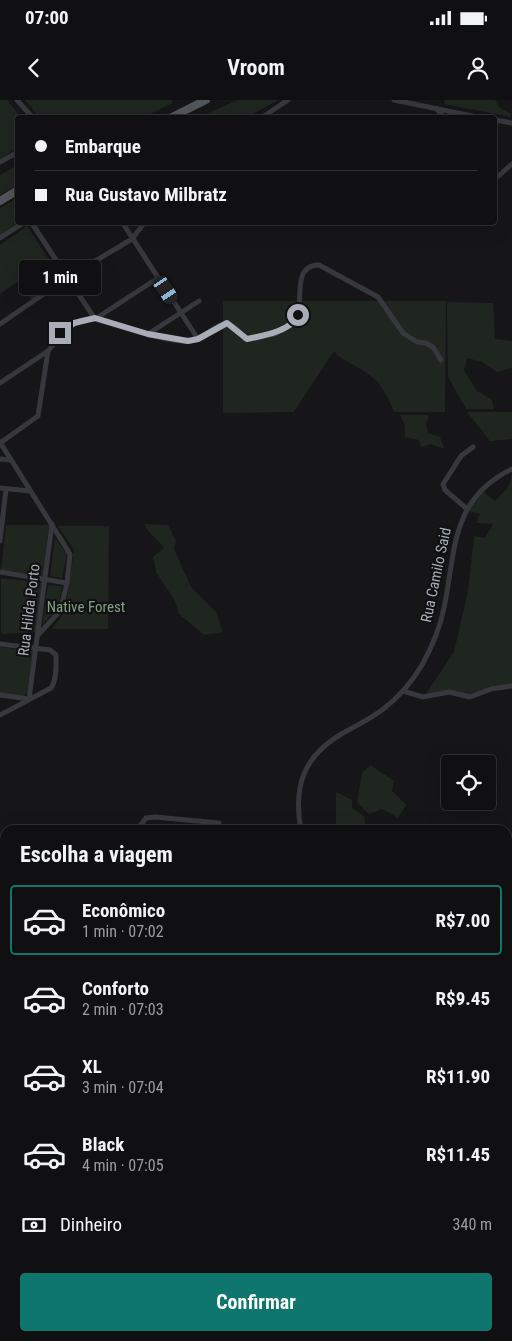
<!DOCTYPE html>
<html lang="pt">
<meta charset="utf-8">
<style>
:root{--surface:#101012;--page:#19191b;--text:#f1f3f6;--muted:#9c9d9f;--line:#303032;--accent:#0f766e}
body{margin:0;font-family:"Roboto Condensed",sans-serif;background:var(--page);color:var(--text);height:100vh;display:flex;flex-direction:column;font-size:19px;white-space:nowrap}
*{box-sizing:border-box;margin:0}
p{font-size:16px;color:var(--muted)}
.icon{flex:none;width:28px;height:28px;fill:none;stroke:currentColor;stroke-width:2;stroke-linecap:round;stroke-linejoin:round}
.map{position:relative;flex:1;overflow:hidden}
.sheet{position:absolute;left:0px;top:725px;width:512px;height:516px;display:flex;flex-direction:column;background:var(--surface);border-radius:15px 15px 0 0;box-shadow:0 5px 20px #0002,0 0 0 1px var(--line)}
.sheet>*{flex:none}
.guide{position:absolute;left:15px;top:15px;width:482px;height:110px;border-radius:5px;box-shadow:0 5px 20px #0002,0 0 0 1px var(--line);display:grid;align-content:center;height:110px;padding:0 20px;background:var(--surface)}
.fabs{position:absolute;left:441px;top:655px;display:grid;gap:10px}
.fabs a{display:grid;place-items:center;width:55px;height:55px;border-radius:5px;background:var(--surface);box-shadow:0 5px 20px #0002,0 0 0 1px var(--line);font-size:25px}
.end{position:absolute;width:22px;height:22px;margin:-11px;border:6px solid #a8adb8;background:#111;box-shadow:0 0 0 2px #111}
.from{border-radius:50%}
.bubble{position:absolute;height:35px;border-radius:5px;background:var(--surface);box-shadow:0 5px 20px #0002,0 0 0 1px var(--line);font-size:16px;font-weight:700;line-height:35px;text-align:center}
.car{position:absolute;width:15px;height:30px;margin:-15px -8px;border-radius:6px;box-shadow:0 0 4px 1px #0007;background:linear-gradient(#222 24%,#8ab4d8 0 40%,#222 0 76%,#8ab4d8 0 86%,#222 0)}
.guide b{display:flex;align-items:center;gap:18px;height:48px;font-size:19px}
.guide b+b{border-top:1px solid var(--line)}
.guide i{width:12px;height:12px;background:var(--text)}
ul{padding:0;list-style:none}
li{display:flex;align-items:center;gap:15px;height:70px;margin:0 10px 8px;padding:0 10px;border:2px solid transparent;border-radius:5px}
li div{flex:1}
li b{display:block;font-size:19px}
li em{font-style:normal;font-weight:700}
li.selected{border-color:var(--accent)}
li>.icon{width:45px;height:45px;stroke-width:1.5}
h2{padding:0 20px;font-size:22px;line-height:60px}
.pay{display:flex;align-items:center;gap:12px;height:55px;padding:0 20px;font-size:19px}
.pay p{margin-inline-start:auto}
.button{display:flex;gap:10px;margin-top:auto;padding:10px 20px}
.button a{flex:1;height:58px;border-radius:5px;background:var(--accent);color:#fff;font-size:20px;font-weight:700;line-height:58px;text-align:center}
.status{display:flex;justify-content:space-between;align-items:center;height:35px;padding:0 25px;background:var(--surface);direction:ltr}
.status svg{height:14px;fill:currentColor}
header{display:flex;justify-content:space-between;align-items:center;height:65px;padding:0 20px;background:var(--surface);font-size:22px;font-weight:700}
.map>svg:first-child{display:block}
</style>
<div class="status"><b>07:00</b><svg viewBox="0 0 49 12"><path d="M0 12V9h3v3zM5 12V6h3v6zM10 12V3h3v9zM15 12V0h3v12zM26 1h20v11H26zM47 4h2v5h-2z"/></svg></div>
<header><svg class="icon" aria-label="back" viewBox="0 0 24 24"><path d="M15 5l-7 7 7 7"/></svg>Vroom<svg class="icon" aria-label="person" viewBox="0 0 24 24"><circle cx="12" cy="8" r="4"/><path d="M4 21q1-7 8-7t8 7"/></svg></header>
<div class="map">
<svg width="512" height="1241" viewBox="0 0 512 1241">
<rect width="100%" height="100%" fill="#161618"/>
<!-- green -->
<g fill="#1e261f">
<polygon points="0,0 7,0 21,17 18,18 17,48 0,59"/>
<polygon points="25,0 172,0 173,3 144,17 40,18"/>
<polygon points="238,0 279,0 247,17 199,17"/>
<polygon points="445,0 495,0 499,7 511,14 511,17 444,4"/>
<polygon points="17,65 17,85 0,95 0,75"/>
<polygon points="17,98 18,122 21,123 0,136 0,108"/>
<polygon points="27,126 56,170 42,179 49,189 32,200 19,181 0,194 0,145"/>
<path d="M223,201h223l-1,111h-51c-15,-38 -24,-36 -57,-57l-3,-4 -40,61 -71,1z"/>
<polygon points="447,202 493,203 495,239 512,241 512,268 497,272 482,262 467,258 464,270 477,291 492,300 494,309 466,309 448,277"/>
<polygon points="467,312 512,312 512,339 490,341"/>
<polygon points="400,315 429,315 426,324 428,333 440,337 444,349 431,344 421,347 419,340 405,337 405,326"/>
<polygon points="512,373 512,585 475,595 426,594 454,552 468,491 474,436 485,438 493,424 476,423 480,414 469,411 475,399 483,391 495,401 509,386"/>
<polygon points="145,424 168,425 176,441 174,449 191,487 216,512 223,532 204,535 179,514 175,501 156,472 153,457 164,448 146,428"/>
<polygon points="6,425 49,425 43,476 1,470"/>
<polygon points="58,426 109,426 108,529 52,529 65,511 74,450"/>
<polygon points="55,438 67,454 62,478 50,476"/>
<polygon points="1,478 42,483 36,532 1,534"/>
<polygon points="48,485 62,486 58,508 42,525"/>
<polygon points="0,547 33,551 27,594 25,594 24,598 0,595"/>
<polygon points="370,665 394,681 392,691 406,705 398,718 382,709 369,714 357,702 362,673"/>
<polygon points="336,692 352,700 352,708 364,716 366,730 341,730 336,725"/>
<polygon points="508,998 512,1000 512,1113 508,1112"/>
</g>
<!-- water -->
<polygon fill="#2c353c" points="115,1236 251,1236 248,1241 111,1241"/>
<g fill="none" stroke-linecap="round" stroke-linejoin="round">
<!-- minor -->
<g stroke="#37383d" stroke-width="5">
<polyline points="17,0 33,18"/>
<polyline points="394,0 482,18"/>
<polyline points="437,9 444,18"/>
<polyline points="261,18 288,0"/>
<polyline points="495,20 512,23"/>
<polyline points="0,62 18,52"/>
<polyline points="495,79 512,64"/>
<path d="M31,122l64,97c23,6 71,24 94,22 15,-1 24,-16 38,-18l9,5 9,11 30,-5 22,-14c7,-17 -6,-55 22,-55l59,32 25,36 14,9 9,1 7,4 8,13"/>
<polyline points="122,122 198,239"/>
<polyline points="0,138 25,122"/>
<polyline points="0,224 67,178 132,139 145,122"/>
<polyline points="148,234 199,201"/>
<polyline points="0,283 48,251 67,228 82,220 95,219 158,178"/>
<polyline points="0,342 70,454 67,483 60,511 38,535"/>
<polyline points="0,343 38,316 48,251"/>
<polyline points="0,359 11,360"/>
<polyline points="0,388 30,391"/>
<polyline points="467,409 445,390 443,384 461,356 473,347"/>
<polyline points="0,441 6,389"/>
<polyline points="0,472 67,483"/>
<path d="M0,544l50,6 6,5c0,10 1,25 -5,33l-51,27"/>
<polyline points="403,591 423,597 449,592 470,597 491,589 512,586"/>
<polyline points="0,595 29,599"/>
<polyline points="29,599 52,424"/>
<polyline points="337,728 339,730"/>
<polyline points="137,730 146,718 155,717 219,723"/>
<path d="M301,730c-8,-43 2,-74 42,-97 13,-7 27,-14 39,-23 16,-12 30,-28 40,-45 10,-18 18,-37 22,-57 12,-57 6,-109 68,-139"/>
<polyline points="0,776 5,775"/>
<polyline points="511,807 512,807"/>
<polyline points="0,835 5,833"/>
<polyline points="508,837 512,834"/>
<polyline points="0,869 5,861"/>
<polyline points="508,884 512,880"/>
<polyline points="0,888 5,889"/>
<polyline points="0,921 5,922"/>
<polyline points="0,976 5,977"/>
<polyline points="0,1011 5,1028"/>
<polyline points="0,1040 5,1044"/>
<polyline points="0,1096 5,1098"/>
<polyline points="0,1122 5,1111"/>
<polyline points="508,1151 512,1151"/>
<polyline points="0,1153 5,1155"/>
<polyline points="508,1169 512,1164"/>
<polyline points="361,1236 367,1241"/>
<polyline points="463,1236 470,1241"/>
<polyline points="276,1241 280,1236"/>
<polyline points="287,1241 290,1236"/>
<polyline points="372,1241 376,1236"/>
<polyline points="452,1241 456,1236"/>
</g>
<!-- secondary -->
<polyline stroke="#45474d" stroke-width="7" points="508,970 512,971"/>
<!-- primary -->
<g stroke="#53555c" stroke-width="8">
<polyline points="170,18 206,0"/>
<polyline points="0,101 18,90"/>
<polyline points="0,1219 5,1221"/>
<polyline points="58,1236 58,1241"/>
<polyline points="35,1241 36,1236"/>
</g>
</g>
<g fill="none" stroke-linecap="round" stroke-linejoin="round">
<!-- route -->
<path stroke="#a8adb8" stroke-width="6" d="M60,233l14,-10 21,-5 53,16 40,7 10,-2 29,-16 20,16c15,-3 45,-8 51,-24"/>
</g>
<g text-anchor="middle" dominant-baseline="central" stroke-width="4.5" stroke-linejoin="round" paint-order="stroke">
<!-- street labels -->
<g font-size="15" fill="#a8adb8" stroke="#111113">
<text transform="translate(436 475) rotate(-78)">Rua Camilo Said</text>
<text transform="translate(29 510) rotate(-83)">Rua Hilda Porto</text>
</g>
<!-- park labels -->
<g font-size="15" fill="#7fa381" stroke="#111113">
<text x="86" y="507">Native Forest</text>
</g>
</g>
</svg>
<div class="fabs">
<a><svg class="icon" aria-label="locate" viewBox="0 0 24 24"><circle cx="12" cy="12" r="6"/><path d="M12 2v4M12 18v4M2 12h4M18 12h4"/></svg></a>
</div>
<i class="end from" style="left:298px;top:215px"></i>
<i class="end" style="left:60px;top:233px"></i>
<div class="bubble" style="left:19px;top:160px;width:82px">1 min</div>
<i class="car" style="left:166px;top:190px;rotate:146deg"></i>
<div class="guide">
<b><i class="from"></i>Embarque</b>
<b><i></i>Rua Gustavo Milbratz</b>
</div>
<section class="sheet">
<h2>Escolha a viagem</h2>
<ul>
<li class="selected"><svg class="icon" aria-label="car" viewBox="0 0 24 24"><path d="M5 17H2v-5l4-1 3-4h7l3 4 3 1v5h-3M9 17h6M6 11h13"/><circle cx="7" cy="17" r="2"/><circle cx="17" cy="17" r="2"/></svg><div><b>Econômico</b><p>1 min · 07:02</p></div><em>R$7.00</em></li>
<li><svg class="icon" aria-label="car" viewBox="0 0 24 24"><path d="M5 17H2v-5l4-1 3-4h7l3 4 3 1v5h-3M9 17h6M6 11h13"/><circle cx="7" cy="17" r="2"/><circle cx="17" cy="17" r="2"/></svg><div><b>Conforto</b><p>2 min · 07:03</p></div><em>R$9.45</em></li>
<li><svg class="icon" aria-label="car" viewBox="0 0 24 24"><path d="M5 17H2v-5l4-1 3-4h7l3 4 3 1v5h-3M9 17h6M6 11h13"/><circle cx="7" cy="17" r="2"/><circle cx="17" cy="17" r="2"/></svg><div><b>XL</b><p>3 min · 07:04</p></div><em>R$11.90</em></li>
<li><svg class="icon" aria-label="car" viewBox="0 0 24 24"><path d="M5 17H2v-5l4-1 3-4h7l3 4 3 1v5h-3M9 17h6M6 11h13"/><circle cx="7" cy="17" r="2"/><circle cx="17" cy="17" r="2"/></svg><div><b>Black</b><p>4 min · 07:05</p></div><em>R$11.45</em></li>
</ul>
<div class="pay"><svg class="icon" aria-label="cash" viewBox="0 0 24 24"><path d="M3 7h18v10H3z"/><circle cx="12" cy="12" r="2"/></svg>Dinheiro<p>340 m</p></div>
<div class="button"><a>Confirmar</a></div>
</section>
</div>
